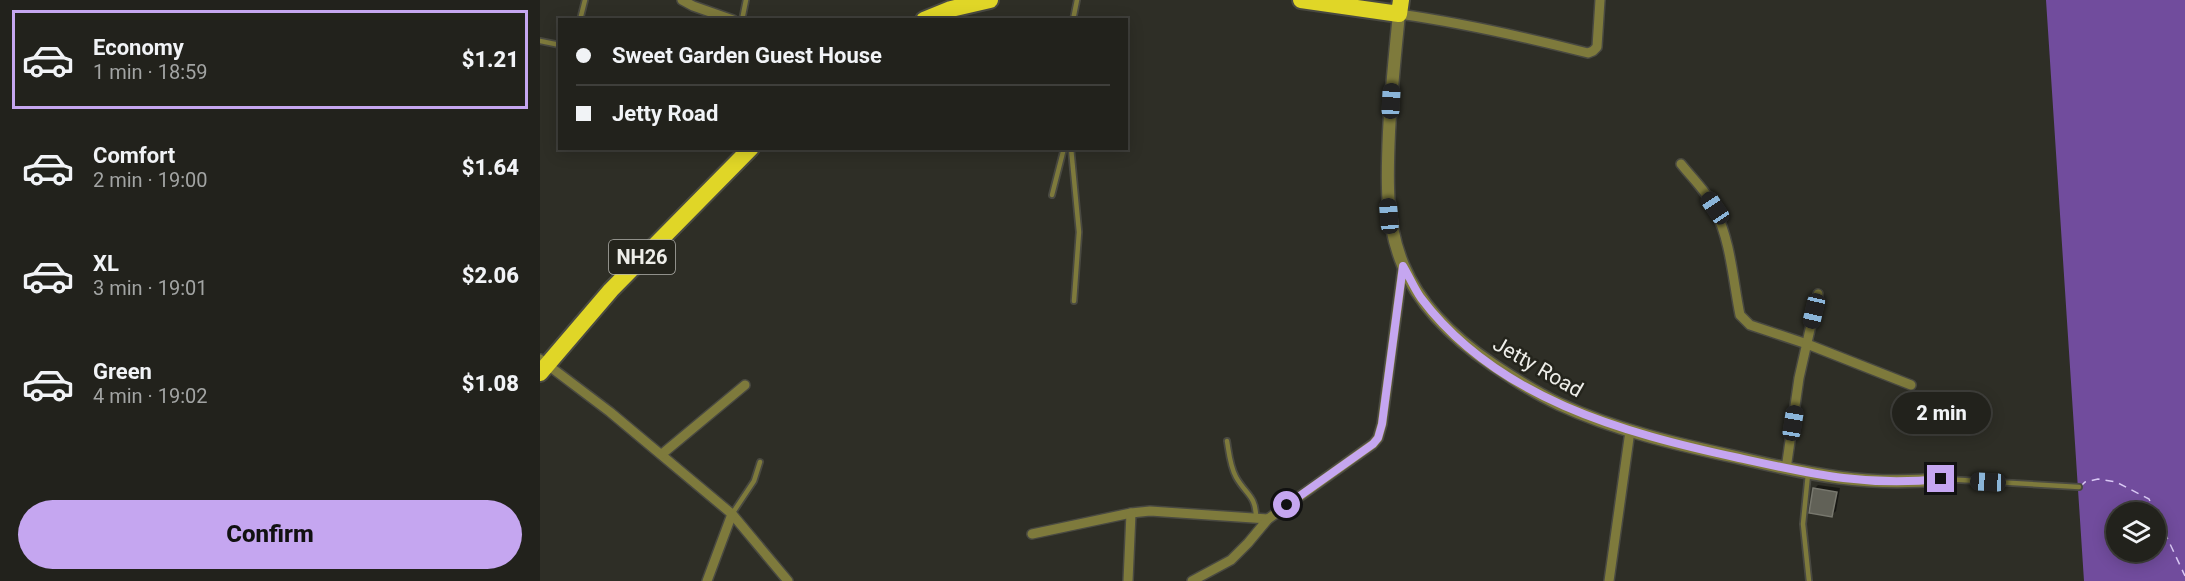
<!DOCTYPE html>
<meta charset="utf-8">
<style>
:root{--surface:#22221c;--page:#2e2f29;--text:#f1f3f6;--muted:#a2a4a3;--line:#3f3f3b;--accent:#c5a6f0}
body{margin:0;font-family:Roboto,sans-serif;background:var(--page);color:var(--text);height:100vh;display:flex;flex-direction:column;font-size:22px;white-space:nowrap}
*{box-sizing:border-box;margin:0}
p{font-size:20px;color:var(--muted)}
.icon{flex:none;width:33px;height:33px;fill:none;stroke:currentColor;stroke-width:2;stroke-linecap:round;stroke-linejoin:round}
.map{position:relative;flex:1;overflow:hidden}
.panel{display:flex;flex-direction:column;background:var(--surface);width:540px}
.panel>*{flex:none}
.banner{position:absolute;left:18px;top:18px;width:570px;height:132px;border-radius:0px;box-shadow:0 3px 15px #0003,0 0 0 2px var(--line);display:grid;align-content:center;height:132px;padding:0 18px;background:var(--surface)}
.tools{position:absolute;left:1566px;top:502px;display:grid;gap:12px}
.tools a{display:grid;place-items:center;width:60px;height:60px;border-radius:50%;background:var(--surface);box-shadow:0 3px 15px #0003,0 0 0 2px var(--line);font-size:30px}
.end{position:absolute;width:27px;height:27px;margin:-14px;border:8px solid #c5a6f0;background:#111;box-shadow:0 0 0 3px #111}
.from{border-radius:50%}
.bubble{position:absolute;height:42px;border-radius:21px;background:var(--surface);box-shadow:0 3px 15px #0003,0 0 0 2px var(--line);font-size:20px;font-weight:800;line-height:42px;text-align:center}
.car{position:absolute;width:18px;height:36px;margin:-18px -9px;border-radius:8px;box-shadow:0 0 4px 2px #0007;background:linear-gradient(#222 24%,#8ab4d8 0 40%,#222 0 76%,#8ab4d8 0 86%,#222 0)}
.banner b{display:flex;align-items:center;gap:21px;height:57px;font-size:22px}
.banner b+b{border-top:2px solid var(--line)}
.banner i{width:15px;height:15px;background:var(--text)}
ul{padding:10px 0 0;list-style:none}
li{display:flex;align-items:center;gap:18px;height:99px;margin:0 12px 9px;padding:0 6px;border:3px solid transparent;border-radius:0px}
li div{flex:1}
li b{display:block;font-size:22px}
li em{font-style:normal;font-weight:800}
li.selected{border-color:var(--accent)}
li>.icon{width:54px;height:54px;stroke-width:1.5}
.button{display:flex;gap:12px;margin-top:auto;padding:12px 18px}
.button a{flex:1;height:69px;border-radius:36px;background:var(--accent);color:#111;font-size:24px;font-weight:800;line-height:69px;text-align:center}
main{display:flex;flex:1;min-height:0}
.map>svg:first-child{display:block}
</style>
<main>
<section class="panel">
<ul>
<li class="selected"><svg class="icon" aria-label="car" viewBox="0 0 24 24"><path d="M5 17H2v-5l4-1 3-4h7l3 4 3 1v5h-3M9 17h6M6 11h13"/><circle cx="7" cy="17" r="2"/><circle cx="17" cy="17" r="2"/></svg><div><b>Economy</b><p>1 min · 18:59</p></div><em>$1.21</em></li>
<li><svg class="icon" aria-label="car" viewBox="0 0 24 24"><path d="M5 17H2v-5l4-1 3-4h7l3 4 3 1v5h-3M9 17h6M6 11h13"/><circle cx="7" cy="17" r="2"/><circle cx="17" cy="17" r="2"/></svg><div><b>Comfort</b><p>2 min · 19:00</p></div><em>$1.64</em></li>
<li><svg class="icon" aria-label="car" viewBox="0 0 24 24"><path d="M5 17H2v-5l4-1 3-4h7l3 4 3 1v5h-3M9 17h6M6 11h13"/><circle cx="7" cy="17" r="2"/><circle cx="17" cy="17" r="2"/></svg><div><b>XL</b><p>3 min · 19:01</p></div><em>$2.06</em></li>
<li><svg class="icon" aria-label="car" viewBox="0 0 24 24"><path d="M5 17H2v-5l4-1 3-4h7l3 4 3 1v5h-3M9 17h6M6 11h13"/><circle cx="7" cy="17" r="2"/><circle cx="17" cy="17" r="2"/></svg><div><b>Green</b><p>4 min · 19:02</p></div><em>$1.08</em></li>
</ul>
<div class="button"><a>Confirm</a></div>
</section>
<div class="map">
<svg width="1645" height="581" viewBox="0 0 1645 581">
<rect width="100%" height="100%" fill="#2e2e26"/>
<!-- water -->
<path fill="#714c9d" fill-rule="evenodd" d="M1506,0h139v581h-101zM1576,513h40v39h-40z"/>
<!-- shadow -->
<polygon fill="#0007" points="1278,485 1300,488 1296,511 1292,515 1274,489"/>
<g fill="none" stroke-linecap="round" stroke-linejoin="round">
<!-- ferry -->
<polyline stroke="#d9c8f4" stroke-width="1.5" stroke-dasharray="8 6" stroke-linecap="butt" points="1540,487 1545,482 1558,479 1576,482 1609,499 1645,576"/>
</g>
<!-- building -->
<polygon fill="#616157" stroke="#78786e" stroke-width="1.5" points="1273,488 1297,492 1292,517 1269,513"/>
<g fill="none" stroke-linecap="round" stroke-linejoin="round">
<!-- service casing -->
<g stroke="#494941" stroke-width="8">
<g id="service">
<polyline points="40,20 45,0"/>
<polyline points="202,20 206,0"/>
<polyline points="533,20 537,0"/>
<polyline points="0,41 20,45"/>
<polyline points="531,148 539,232 534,301"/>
<polyline points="512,195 524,148"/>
<path d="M687,441c2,12 3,25 9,36 10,18 20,18 20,41"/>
<polyline points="1268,474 1263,524 1269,581"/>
<polyline points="1404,479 1539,487"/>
<polyline points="192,514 214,481 220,462"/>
</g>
</g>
<!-- minor casing -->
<g stroke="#494941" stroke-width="12">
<g id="minor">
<polyline points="142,0 153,6 193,20"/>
<path d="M859,14c64,9 126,23 189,39l5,-2 4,-4 3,-47"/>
<path d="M1141,164c12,15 27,29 34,46 16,32 18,71 25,105l10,10 57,19 104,41"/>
<polyline points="0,359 70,412 192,514 248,581"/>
<polyline points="122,454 205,385"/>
<polyline points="1246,469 1259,378 1278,294"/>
<polyline points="492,534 591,513 610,511 728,519"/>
<polyline points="167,581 192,514"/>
<polyline points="588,581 591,513"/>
<polyline points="652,581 691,560 708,543 728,519 833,444 838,438 842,424 863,266"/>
<polyline points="1069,581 1090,431"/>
</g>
</g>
<!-- tertiary casing -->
<g stroke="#494941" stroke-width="15">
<path id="tertiary" d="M859,14c-4,40 -8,78 -10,118 -2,45 -4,90 14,133 17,42 53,75 90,100 21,14 42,28 66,39 56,26 117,40 177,53 72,17 131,30 206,22"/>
</g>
<!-- trunk casing -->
<g stroke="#494941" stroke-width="20">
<g id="trunk">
<polyline points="761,0 859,14 861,0"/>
<polyline points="384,20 411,9 450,0"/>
<polyline points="0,373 71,290 211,148"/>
</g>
</g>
<!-- service -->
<use href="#service" stroke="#7e7a3c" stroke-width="4.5"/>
<!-- minor -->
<use href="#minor" stroke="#7e7a3c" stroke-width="9"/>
<!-- tertiary -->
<use href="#tertiary" stroke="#7e7a3c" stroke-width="12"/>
<!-- trunk -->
<use href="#trunk" stroke="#e0d627" stroke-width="16"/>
</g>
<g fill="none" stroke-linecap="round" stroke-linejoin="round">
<!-- route -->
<path stroke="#c5a6f0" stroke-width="8" d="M747,505l86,-61 5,-6 4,-14 21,-158c6,10 11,22 18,32 75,100 202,135 318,160 73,16 127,29 202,21"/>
</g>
<g text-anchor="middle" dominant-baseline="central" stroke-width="5" stroke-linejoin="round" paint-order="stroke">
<!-- shield labels -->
<rect fill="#24241c" stroke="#b1b1ac" stroke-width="1.5" x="69" y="240" width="66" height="34" rx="4.5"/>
<g font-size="20" font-weight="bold" fill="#eeeee9">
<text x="102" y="257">NH26</text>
</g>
<!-- street labels -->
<g font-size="21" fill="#eeeee9" stroke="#24241c">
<text transform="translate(998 367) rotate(30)">Jetty Road</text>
</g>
</g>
</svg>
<div class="tools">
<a><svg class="icon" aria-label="layers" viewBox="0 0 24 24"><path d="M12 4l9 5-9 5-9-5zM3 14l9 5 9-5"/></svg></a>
</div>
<i class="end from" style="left:747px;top:505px"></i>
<i class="end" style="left:1401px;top:479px"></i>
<div class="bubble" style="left:1352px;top:392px;width:99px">2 min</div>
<i class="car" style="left:851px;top:101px;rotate:3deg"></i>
<i class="car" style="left:1175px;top:208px;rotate:326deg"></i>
<i class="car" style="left:849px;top:216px;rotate:355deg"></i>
<i class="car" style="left:1274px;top:311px;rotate:193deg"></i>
<i class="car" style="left:1253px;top:423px;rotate:9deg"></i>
<i class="car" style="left:1448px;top:482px;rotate:273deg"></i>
<div class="banner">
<b><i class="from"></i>Sweet Garden Guest House</b>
<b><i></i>Jetty Road</b>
</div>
</div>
</main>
